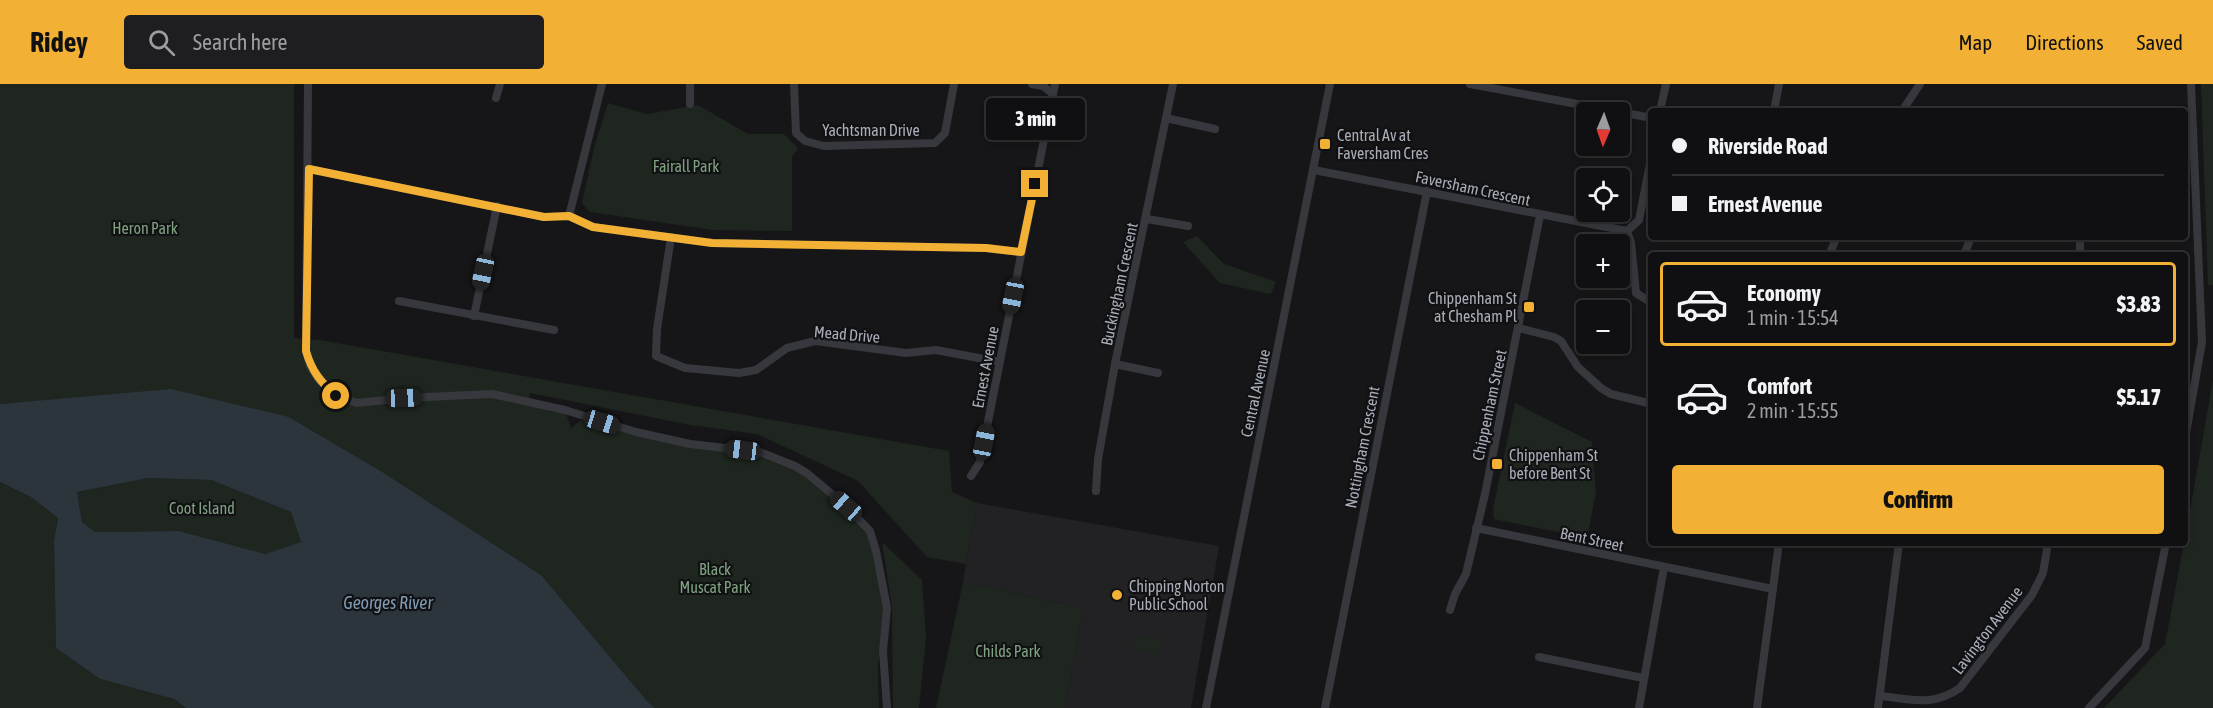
<!DOCTYPE html>
<meta charset="utf-8">
<style>
:root{--surface:#101012;--page:#1e1e20;--text:#f1f3f6;--muted:#9c9d9f;--line:#303032;--accent:#f2b134}
body{margin:0;font-family:"Asap Condensed",sans-serif;background:var(--page);color:var(--text);height:100vh;display:flex;flex-direction:column;font-size:22px;white-space:nowrap}
*{box-sizing:border-box;margin:0}
p{font-size:20px;color:var(--muted)}
.icon{flex:none;width:33px;height:33px;fill:none;stroke:currentColor;stroke-width:2;stroke-linecap:round;stroke-linejoin:round}
.map{position:relative;flex:1;overflow:hidden}
.panel{position:absolute;left:1648px;top:168px;width:540px;height:294px;display:flex;flex-direction:column;background:var(--surface);border-radius:6px;box-shadow:0 3px 9px #0003,0 0 0 2px var(--line)}
.panel>*{flex:none}
.top-card{position:absolute;left:1648px;top:24px;width:540px;height:132px;border-radius:6px;box-shadow:0 3px 9px #0003,0 0 0 2px var(--line);display:grid;align-content:center;height:132px;padding:0 24px;background:var(--surface)}
.needle{width:39px;rotate:182deg}
.tools{position:absolute;left:1576px;top:18px;display:grid;gap:12px}
.tools a{display:grid;place-items:center;width:54px;height:54px;border-radius:6px;background:var(--surface);box-shadow:0 3px 9px #0003,0 0 0 2px var(--line);font-size:30px}
.end{position:absolute;width:27px;height:27px;margin:-14px;border:8px solid #f2b134;background:#111;box-shadow:0 0 0 3px #111}
.from{border-radius:50%}
.bubble{position:absolute;height:42px;border-radius:6px;background:var(--surface);box-shadow:0 3px 9px #0003,0 0 0 2px var(--line);font-size:20px;font-weight:800;line-height:42px;text-align:center}
.car{position:absolute;width:18px;height:36px;margin:-18px -9px;border-radius:8px;box-shadow:0 0 4px 2px #0007;background:linear-gradient(#222 24%,#8ab4d8 0 40%,#222 0 76%,#8ab4d8 0 86%,#222 0)}
.top-card b{display:flex;align-items:center;gap:21px;height:57px;font-size:22px}
.top-card b+b{border-top:2px solid var(--line)}
.top-card i{width:15px;height:15px;background:var(--text)}
ul{padding:10px 0 0;list-style:none}
li{display:flex;align-items:center;gap:18px;height:84px;margin:0 12px 9px;padding:0 12px;border:3px solid transparent;border-radius:6px}
li div{flex:1}
li b{display:block;font-size:22px}
li em{font-style:normal;font-weight:800}
li.active{border-color:var(--accent)}
li>.icon{width:54px;height:54px;stroke-width:1.5}
.cta{display:flex;gap:12px;margin-top:auto;padding:12px 24px}
.cta a{flex:1;height:69px;border-radius:6px;background:var(--accent);color:#111;font-size:24px;font-weight:800;line-height:69px;text-align:center}
header{display:flex;align-items:center;gap:36px;box-sizing:border-box;height:84px;padding:0 30px;background:var(--accent);color:#111}
header strong{font-size:28px}
nav{display:flex;gap:33px;margin-inline-start:auto;font-size:21px}
.search{width:420px;height:54px;background:var(--page);display:flex;align-items:center;gap:15px;box-sizing:border-box;padding:0 21px;border-radius:6px;color:var(--muted);font-size:22px}
.map>svg:first-child{display:block}
</style>
<header>
<strong>Ridey</strong>
<div class="search"><svg class="icon" aria-label="search" viewBox="0 0 24 24"><circle cx="10" cy="10" r="6"/><path d="M15 15l6 6"/></svg>Search here</div>
<nav><a>Map</a><a>Directions</a><a>Saved</a></nav>
</header>
<div class="map">
<svg width="2213" height="624" viewBox="0 0 2213 624">
<rect width="100%" height="100%" fill="#161618"/>
<!-- built -->
<polygon fill="#222225" points="977,419 1219,462 1191,624 1065,624 1083,524 963,498"/>
<!-- green -->
<g fill="#1e261f">
<polygon points="0,0 294,0 294,254 320,256 949,367 952,408 977,419 966,480 927,473 858,397 757,350 690,341 530,309 529,318 565,326 571,344 585,333 636,348 760,368 795,382 870,447 887,524 878,580 879,624 655,624 648,618 541,491 384,389 289,333 68,315 0,320"/>
<polygon points="2201,0 2213,0 2213,201 2208,201"/>
<polygon points="608,19 647,30 698,21 748,50 784,50 798,64 792,73 792,147 713,146 590,128 582,119 594,64"/>
<polygon points="1197,152 1224,180 1276,198 1271,210 1220,199 1183,158"/>
<polygon points="2213,296 2213,624 2104,624 2165,560 2184,459 2186,459 2186,449"/>
<polygon points="1515,319 1592,358 1596,409 1587,454 1494,435 1493,425"/>
<polygon points="148,394 211,396 291,428 301,458 265,470 179,447 95,448 82,438 77,408"/>
<polygon points="0,398 31,413 58,434 54,457 56,564 100,595 174,615 186,624 0,624"/>
<polygon points="882,458 922,496 926,554 919,624 893,624 892,523"/>
<polygon points="963,498 1083,524 1065,624 936,624"/>
<polygon points="1134,550 1163,555 1160,571 1132,566"/>
</g>
<!-- water -->
<path fill="#2c353c" fill-rule="evenodd" d="M171,305l118,28 95,56 157,102 107,127 7,6h-469l-12,-9 -74,-20 -44,-31 -2,-107 4,-23 -27,-21 -31,-15v-78zM148,394l63,2 80,32 10,30 -36,12 -86,-23 -84,1 -13,-10 -5,-30z"/>
<g fill="none" stroke-linecap="round" stroke-linejoin="round">
<!-- minor -->
<g stroke="#37383d" stroke-width="8">
<polyline points="308,0 306,267 310,282 318,295 336,312 357,319 404,314 492,310 565,326 636,348 690,360 760,368 795,382 808,390 846,422 870,447 876,467 887,524 883,567 887,624"/>
<polyline points="690,0 690,20"/>
<polyline points="794,0 796,49 805,57 824,62 935,59 945,49 954,0"/>
<polyline points="1032,0 1043,2 1053,10"/>
<polyline points="1470,0 1652,34"/>
<polyline points="496,14 500,0"/>
<polyline points="1660,27 1666,0"/>
<polyline points="1774,27 1779,0"/>
<polyline points="1902,27 1920,0"/>
<polyline points="1166,34 1215,45"/>
<polyline points="309,85 544,133 569,132 593,143 712,159 986,164 1021,168"/>
<polyline points="1314,86 1627,147"/>
<polyline points="569,132 602,0"/>
<polyline points="1147,135 1188,142"/>
<polyline points="1627,147 1639,136 1652,70"/>
<polyline points="1627,147 1631,159 1636,209 1652,219"/>
<polyline points="671,153 657,245 656,272 685,284 739,289 756,286 787,264 815,257 906,269 936,266 1000,278"/>
<polyline points="2080,153 2080,171"/>
<polyline points="1829,171 1837,153"/>
<polyline points="1964,171 1971,153"/>
<polyline points="399,217 554,246"/>
<polyline points="474,232 497,122"/>
<polyline points="1519,244 1554,253 1561,257 1578,283 1601,304 1611,310 1652,320"/>
<polyline points="1115,280 1158,289"/>
<polyline points="2186,349 2202,258 2191,0"/>
<polyline points="971,392 980,378 1055,0"/>
<polyline points="1096,407 1098,375 1115,280 1173,0"/>
<polyline points="1476,444 1773,505"/>
<polyline points="1450,526 1455,510 1466,490 1485,410 1540,131"/>
<polyline points="1539,573 1643,594"/>
<path d="M1880,612c31,3 53,11 80,-8l72,-93 11,-22 5,-30"/>
<polyline points="1206,624 1330,0"/>
<polyline points="1325,624 1427,107"/>
<polyline points="1639,624 1664,483"/>
<polyline points="1757,624 1779,459"/>
<polyline points="1878,624 1899,459"/>
<polyline points="2089,624 2145,564 2166,459"/>
</g>
</g>
<g fill="none" stroke-linecap="round" stroke-linejoin="round">
<!-- route -->
<path stroke="#f2b134" stroke-width="8" d="M336,312c-15,-14 -24,-24 -30,-45l3,-182 235,48 25,-1 24,11 119,16 274,5 35,4 14,-68"/>
</g>
<!-- markers -->
<g fill="#f2b134" stroke="#111113" stroke-width="2">
<rect x="1319" y="54" width="12" height="12" rx="3"/>
<rect x="1523" y="217" width="12" height="12" rx="3"/>
<rect x="1491" y="374" width="12" height="12" rx="3"/>
<circle cx="1117" cy="511" r="6"/>
</g>
<g text-anchor="middle" dominant-baseline="central" stroke-width="4.5" stroke-linejoin="round" paint-order="stroke">
<!-- street labels -->
<g font-size="16" fill="#a8adb8" stroke="#111113">
<text x="871" y="46">Yachtsman Drive</text>
<text transform="translate(1473 104) rotate(12)">Faversham Crescent</text>
<text transform="translate(1119 200) rotate(-78)">Buckingham Crescent</text>
<text transform="translate(847 250) rotate(5)">Mead Drive</text>
<text transform="translate(985 283) rotate(-79)">Ernest Avenue</text>
<text transform="translate(1255 309) rotate(-78)">Central Avenue</text>
<text transform="translate(1489 321) rotate(-78)">Chippenham Street</text>
<text transform="translate(1362 363) rotate(-79)">Nottingham Crescent</text>
<text transform="translate(1592 455) rotate(12)">Bent Street</text>
<text transform="translate(1987 546) rotate(-53)">Lavington Avenue</text>
</g>
<!-- poi labels -->
<g font-size="16" fill="#a8adb8" stroke="#111113" text-anchor="start">
<text x="1337" y="51">Central Av at<tspan x="1337" dy="18">Faversham Cres</tspan></text>
<text x="1517" y="214" text-anchor="end">Chippenham St<tspan x="1517" dy="18">at Chesham Pl</tspan></text>
<text x="1509" y="371">Chippenham St<tspan x="1509" dy="18">before Bent St</tspan></text>
<text x="1129" y="502">Chipping Norton<tspan x="1129" dy="18">Public School</tspan></text>
</g>
<!-- park labels -->
<g font-size="16" fill="#7fa381" stroke="#111113">
<text x="686" y="82">Fairall Park</text>
<text x="145" y="144">Heron Park</text>
<text x="202" y="424">Coot Island</text>
<text x="715" y="485">Black<tspan x="715" dy="18">Muscat Park</tspan></text>
<text x="1008" y="567">Childs Park</text>
</g>
<!-- water labels -->
<g font-size="18" font-style="italic" fill="#7f9bb3" stroke="#111113">
<text x="388" y="518">Georges River</text>
</g>
</g>
</svg>
<div class="tools">
<a><svg class="needle" viewBox="-14 -14 28 28"><path d="M0-13l5 13h-10z" fill="#e53935"/><path d="M0 13l5-13h-10z" fill="#9c9d9f"/></svg></a>
<a><svg class="icon" aria-label="locate" viewBox="0 0 24 24"><circle cx="12" cy="12" r="6"/><path d="M12 2v4M12 18v4M2 12h4M18 12h4"/></svg></a>
<a>+</a>
<a>−</a>
</div>
<i class="end from" style="left:336px;top:312px"></i>
<i class="end" style="left:1035px;top:100px"></i>
<div class="bubble" style="left:986px;top:14px;width:99px">3 min</div>
<i class="car" style="left:483px;top:188px;rotate:192deg"></i>
<i class="car" style="left:1013px;top:212px;rotate:191deg"></i>
<i class="car" style="left:404px;top:314px;rotate:88deg"></i>
<i class="car" style="left:602px;top:338px;rotate:107deg"></i>
<i class="car" style="left:984px;top:358px;rotate:11deg"></i>
<i class="car" style="left:743px;top:366px;rotate:277deg"></i>
<i class="car" style="left:846px;top:422px;rotate:311deg"></i>
<div class="top-card">
<b><i class="from"></i>Riverside Road</b>
<b><i></i>Ernest Avenue</b>
</div>
<section class="panel">
<ul>
<li class="active"><svg class="icon" aria-label="car" viewBox="0 0 24 24"><path d="M5 17H2v-5l4-1 3-4h7l3 4 3 1v5h-3M9 17h6M6 11h13"/><circle cx="7" cy="17" r="2"/><circle cx="17" cy="17" r="2"/></svg><div><b>Economy</b><p>1 min · 15:54</p></div><em>$3.83</em></li>
<li><svg class="icon" aria-label="car" viewBox="0 0 24 24"><path d="M5 17H2v-5l4-1 3-4h7l3 4 3 1v5h-3M9 17h6M6 11h13"/><circle cx="7" cy="17" r="2"/><circle cx="17" cy="17" r="2"/></svg><div><b>Comfort</b><p>2 min · 15:55</p></div><em>$5.17</em></li>
</ul>
<div class="cta"><a>Confirm</a></div>
</section>
</div>
